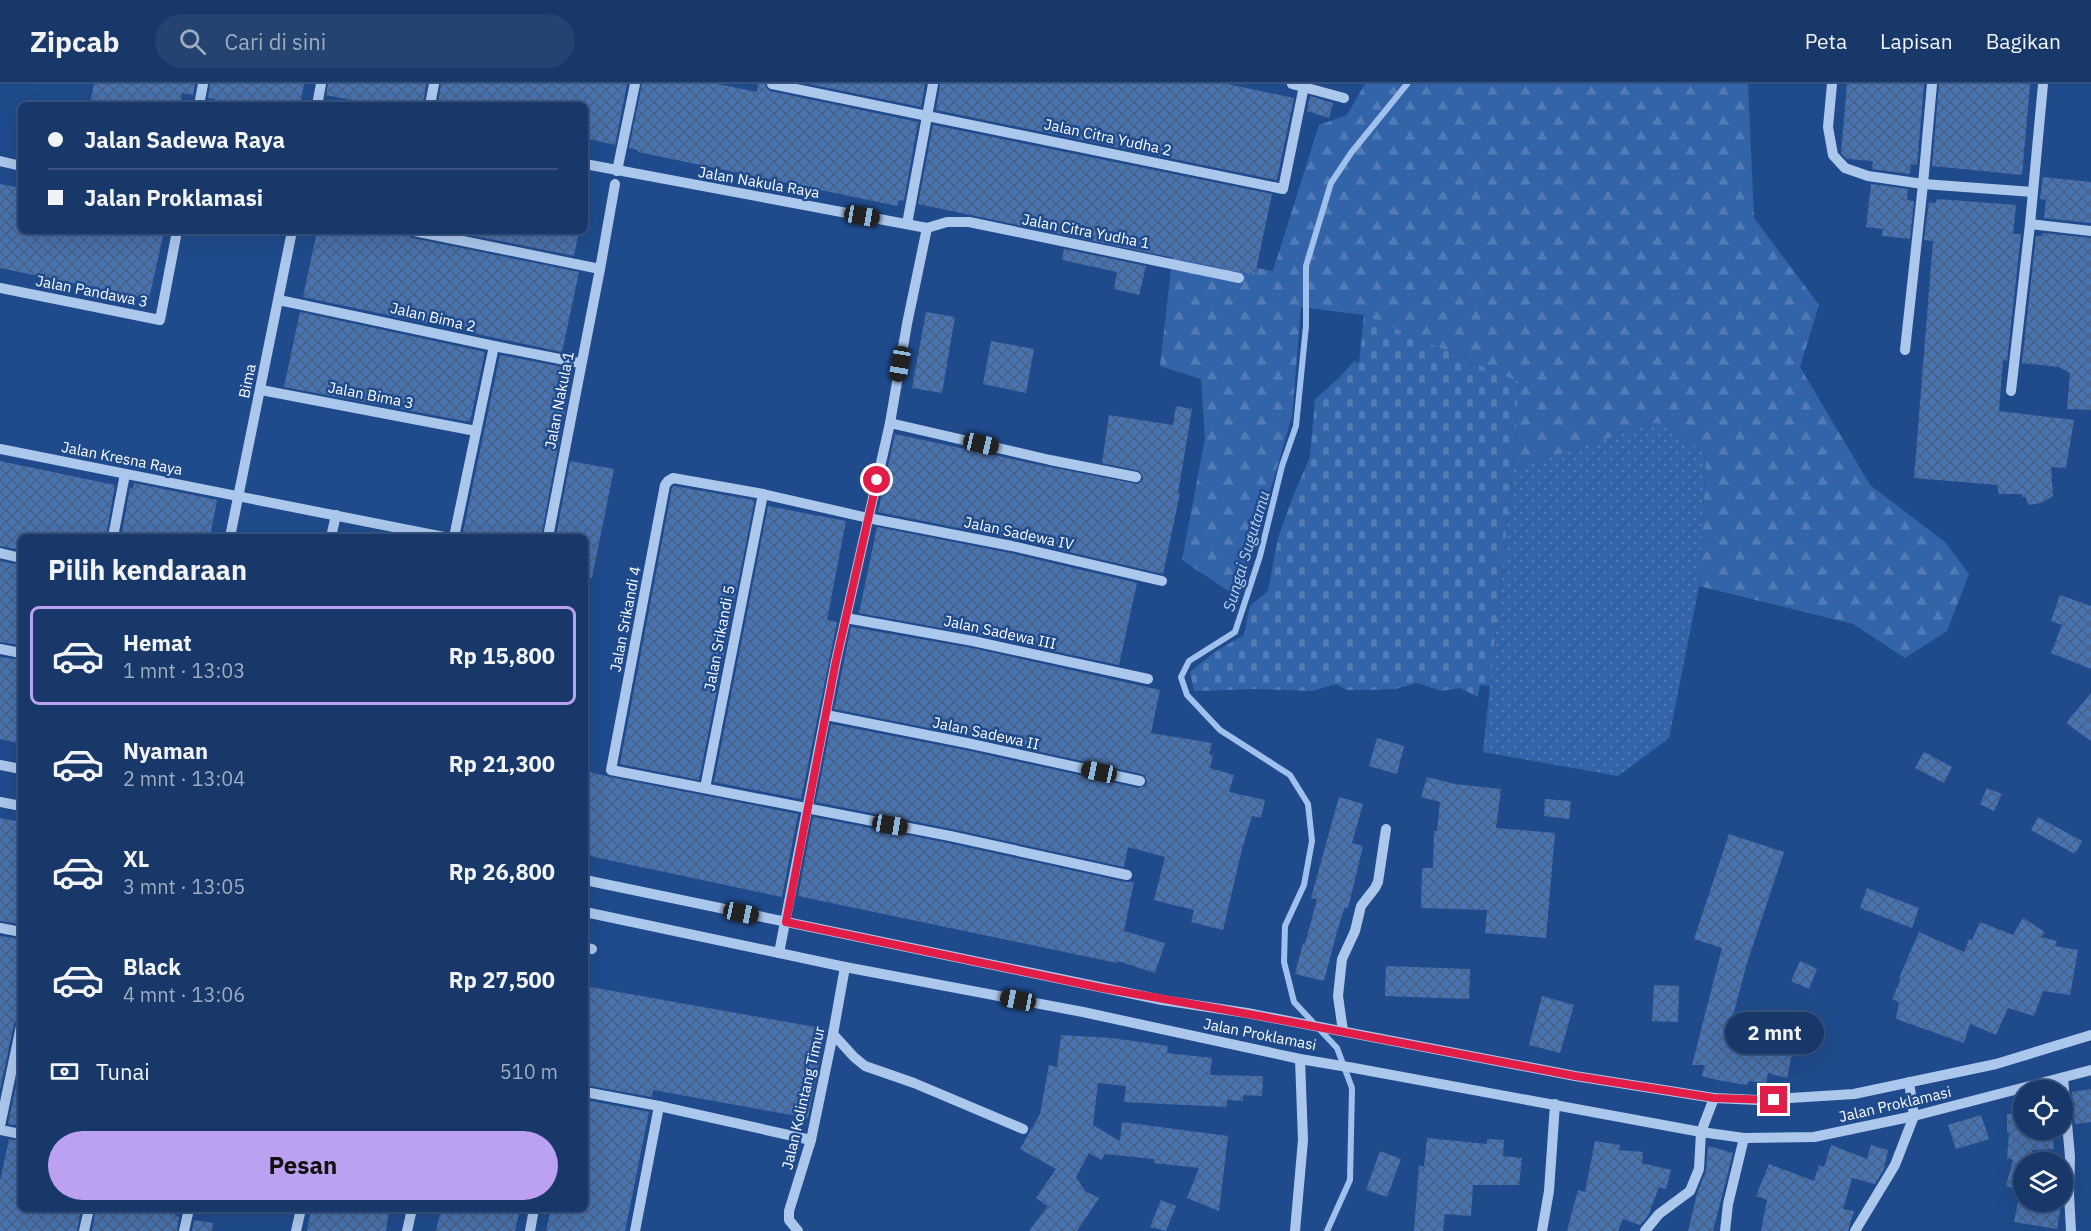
<!DOCTYPE html>
<html lang="id">
<meta charset="utf-8">
<style>
:root{--surface:#173869;--page:#244371;--text:#f1f3f6;--muted:#9eacc0;--line:#36527d;--accent:#bca0f2}
body{margin:0;font-family:"IBM Plex Sans",sans-serif;background:var(--page);color:var(--text);height:100vh;display:flex;flex-direction:column;font-size:22px;white-space:nowrap}
*{box-sizing:border-box;margin:0}
p{font-size:20px;color:var(--muted)}
.icon{flex:none;width:33px;height:33px;fill:none;stroke:currentColor;stroke-width:2;stroke-linecap:round;stroke-linejoin:round}
.map{position:relative;flex:1;overflow:hidden}
.drawer{position:absolute;left:18px;top:450px;width:570px;height:678px;display:flex;flex-direction:column;background:var(--surface);border-radius:9px;box-shadow:0 6px 24px #0002,0 0 0 2px var(--line)}
.drawer>*{flex:none}
.hud{position:absolute;left:18px;top:18px;width:570px;height:132px;border-radius:9px;box-shadow:0 6px 24px #0002,0 0 0 2px var(--line);display:grid;align-content:center;height:132px;padding:0 30px;background:var(--surface)}
.controls{position:absolute;left:2013px;top:996px;display:grid;gap:12px}
.controls a{display:grid;place-items:center;width:60px;height:60px;border-radius:50%;background:var(--surface);box-shadow:0 6px 24px #0002,0 0 0 2px var(--line);font-size:30px}
.end{position:absolute;width:27px;height:27px;margin:-14px;border:8px solid #e11d48;background:#fff;box-shadow:0 0 0 3px #fff}
.from{border-radius:50%}
.bubble{position:absolute;height:42px;border-radius:21px;background:var(--surface);box-shadow:0 6px 24px #0002,0 0 0 2px var(--line);font-size:20px;font-weight:800;line-height:42px;text-align:center}
.car{position:absolute;width:18px;height:36px;margin:-18px -9px;border-radius:8px;box-shadow:0 0 4px 2px #0007;background:linear-gradient(#222 24%,#8ab4d8 0 40%,#222 0 76%,#8ab4d8 0 86%,#222 0)}
.hud b{display:flex;align-items:center;gap:21px;height:57px;font-size:22px}
.hud b+b{border-top:2px solid var(--line)}
.hud i{width:15px;height:15px;background:var(--text)}
ul{padding:0;list-style:none}
li{display:flex;align-items:center;gap:18px;height:99px;margin:0 12px 9px;padding:0 18px;border:3px solid transparent;border-radius:9px}
li div{flex:1}
li b{display:block;font-size:22px}
li em{font-style:normal;font-weight:800}
li.selected{border-color:var(--accent)}
li>.icon{width:54px;height:54px;stroke-width:1.5}
h2{padding:0 30px;font-size:27px;line-height:72px}
.pay{display:flex;align-items:center;gap:15px;height:66px;padding:0 30px;font-size:22px}
.pay p{margin-inline-start:auto}
.action{display:flex;gap:12px;margin-top:auto;padding:12px 30px}
.action a{flex:1;height:69px;border-radius:36px;background:var(--accent);color:#111;font-size:24px;font-weight:800;line-height:69px;text-align:center}
header{display:flex;align-items:center;gap:36px;box-sizing:border-box;height:84px;padding:0 30px;background:var(--surface);border-bottom:2px solid var(--line)}
header strong{font-size:28px}
nav{display:flex;gap:33px;margin-inline-start:auto;font-size:21px}
.search{width:420px;height:54px;background:var(--page);display:flex;align-items:center;gap:15px;box-sizing:border-box;padding:0 21px;border-radius:33px;color:var(--muted);font-size:22px}
.map>svg:first-child{display:block}
</style>
<header>
<strong>Zipcab</strong>
<div class="search"><svg class="icon" aria-label="search" viewBox="0 0 24 24"><circle cx="10" cy="10" r="6"/><path d="M15 15l6 6"/></svg>Cari di sini</div>
<nav><a>Peta</a><a>Lapisan</a><a>Bagikan</a></nav>
</header>
<div class="map">
<svg width="2091" height="1147" viewBox="0 0 2091 1147">
<defs>
<pattern id="green-dots" width="8" height="8" patternUnits="userSpaceOnUse" patternTransform="scale(1.5)"><rect width="8" height="8" fill="#3364a9"/><path d="M2 2h.1M6 6h.1" fill="none" stroke="#527bb6" stroke-width="1.8" stroke-linecap="round"/></pattern>
<pattern id="forest-firs" width="22" height="20" patternUnits="userSpaceOnUse" patternTransform="scale(1.5)"><rect width="22" height="20" fill="#3364a9"/><path d="M5 1l3.5 6h-7zM16 11l3.5 6h-7z" fill="#527bb6"/></pattern>
<pattern id="cemetery-stones" width="16" height="16" patternUnits="userSpaceOnUse" patternTransform="scale(1.5)"><rect width="16" height="16" fill="#3364a9"/><path d="M2 7V4a2 2 0 0 1 4 0v3zM10 15v-3a2 2 0 0 1 4 0v3z" fill="#527bb6"/></pattern>
<pattern id="building-cross-hatch" width="8" height="8" patternUnits="userSpaceOnUse" patternTransform="scale(1.5)"><rect width="8" height="8" fill="#4874b3"/><path d="M0 0l8 8M0 8l8-8" fill="none" stroke="#4a6080"/></pattern>
</defs>
<rect width="100%" height="100%" fill="#1f4b8c"/>
<!-- green -->
<polygon fill="url(#green-dots)" points="1660,336 1706,371 1699,502 1669,654 1618,692 1483,668 1513,385"/>
<!-- forest -->
<polygon fill="url(#forest-firs)" points="1365,0 1748,0 1754,134 1819,221 1800,283 1870,401 1945,458 1969,490 1947,547 1905,574 1853,540 1699,502 1706,371 1661,337 1513,385 1519,298 1364,231 1301,223 1292,332 1239,514 1182,476 1205,354 1201,295 1160,282 1173,168 1273,187 1319,41 1347,31"/>
<!-- cemetery -->
<polygon fill="url(#cemetery-stones)" points="1364,231 1519,298 1513,385 1490,602 1480,601 1478,613 1460,604 1441,607 1417,599 1395,605 1367,606 1347,606 1336,600 1312,607 1256,605 1194,607 1190,588 1216,567 1244,551 1250,522 1268,507 1278,454 1293,412 1310,373 1315,315 1339,294 1354,277 1359,279"/>
<g fill="none" stroke-linecap="round" stroke-linejoin="round">
<!-- stream -->
<polyline stroke="#a0c1ed" stroke-width="6" points="1327,1147 1350,1096 1352,1004 1337,964 1294,918 1284,878 1285,842 1304,801 1312,757 1308,720 1290,691 1220,646 1187,611 1181,593 1189,577 1235,548 1260,472 1282,382 1296,342 1306,242 1306,182 1331,99 1351,69 1407,0"/>
</g>
<!-- building -->
<g fill="url(#building-cross-hatch)">
<polygon points="94,0 195,0 193,11 182,9 180,21 90,21"/>
<polygon points="210,0 304,0 300,21 213,21 215,15 208,14"/>
<polygon points="328,0 426,0 423,21 377,21 326,11"/>
<polygon points="441,0 627,0 615,61 585,54 585,21 438,21"/>
<polygon points="642,0 718,0 757,8 758,0 765,0 767,5 770,7 918,38 904,117 899,116 897,122 638,68 638,66 629,64"/>
<polygon points="809,0 925,0 921,23"/>
<polygon points="940,0 1227,0 1294,14 1277,95 1276,96 936,26"/>
<polygon points="1847,0 1924,0 1917,81 1911,80 1910,90 1872,85 1873,77 1847,75 1841,69"/>
<polygon points="1939,0 2030,0 2022,91 1932,82"/>
<polygon points="1310,12 1333,19 1329,34 1307,27"/>
<polygon points="933,41 1272,110 1255,191 918,120"/>
<polygon points="2043,93 2091,98 2091,139 2044,134 2046,116 2040,115"/>
<polygon points="0,100 21,104 21,147 164,147 149,215 0,184"/>
<polygon points="1871,100 1908,105 1907,116 1914,117 1910,155 1882,152 1883,145 1866,143"/>
<polygon points="1937,115 2016,121 2013,150 2021,150 2007,277 2003,276 1999,327 2074,336 2066,384 2051,383 2053,412 2041,419 2028,421 2026,413 2022,413 2022,410 1999,410 1997,401 1914,394 1933,157 1924,156 1929,118 1936,119"/>
<polygon points="317,147 407,147 409,152 412,154 579,188 562,268 303,213"/>
<polygon points="451,147 579,147 574,172"/>
<polygon points="2043,149 2091,154 2091,326 2067,325 2070,289 2059,283 2022,279 2036,152 2042,152"/>
<polygon points="1064,165 1146,182 1139,211 1114,205 1117,188 1062,176"/>
<polygon points="300,228 485,268 470,338 284,303"/>
<polygon points="926,228 955,233 942,309 912,304"/>
<polygon points="991,257 1034,265 1026,309 983,300"/>
<polygon points="500,271 573,285 541,453 462,453"/>
<polygon points="1176,322 1192,325 1178,409 1180,409 1163,490 1014,455 878,428 895,350 1049,383 1138,400 1143,395 1140,387 1102,379 1109,331 1173,341"/>
<polygon points="0,377 115,401 106,453 21,453 21,466 0,462"/>
<polygon points="570,377 614,385 592,494 585,493 585,453 556,453"/>
<polygon points="134,399 217,416 210,453 121,453 130,404 133,405"/>
<polygon points="674,402 753,416 754,419 699,696 620,680 672,404"/>
<polygon points="768,422 846,437 827,536 837,538 801,715 714,698"/>
<polygon points="877,443 1010,469 1137,499 1119,581 974,550 859,529"/>
<polygon points="0,477 21,481 21,561 0,558"/>
<polygon points="2060,511 2091,522 2091,585 2051,569 2062,541 2051,537"/>
<polygon points="851,543 972,564 1160,606 1151,649 1212,659 1209,670 1213,671 1210,684 1234,691 1229,708 1265,716 1261,734 1252,732 1242,765 1223,846 1191,838 1194,826 1154,816 1165,773 1128,763 1124,783 952,745 816,718 831,640 965,666 1138,704 1145,702 1147,698 1145,692 1142,690 968,652 834,625"/>
<polygon points="0,573 21,576 21,660 0,655"/>
<polygon points="2091,609 2091,657 2066,639"/>
<polygon points="1377,654 1404,662 1397,690 1369,682"/>
<polygon points="1924,668 1952,683 1944,699 1915,684"/>
<polygon points="585,687 610,693 798,730 782,813 585,771"/>
<polygon points="1427,693 1455,700 1501,705 1496,744 1555,749 1546,854 1485,849 1487,826 1421,824 1422,784 1433,784 1434,747 1437,747 1440,718 1421,713"/>
<polygon points="1987,704 2002,710 1994,727 1980,720"/>
<polygon points="1339,713 1363,720 1352,759 1363,762 1348,824 1345,823 1338,844 1324,897 1295,890 1303,859 1305,860 1317,815 1311,814"/>
<polygon points="1545,715 1571,717 1569,735 1544,732"/>
<polygon points="813,733 948,759 1125,798 1134,798 1124,847 1165,859 1155,889 1118,877 1117,879 798,812"/>
<polygon points="2038,733 2082,757 2075,770 2031,746"/>
<polygon points="0,734 21,738 21,840 0,837"/>
<polygon points="1729,750 1784,768 1747,879 1727,954 1759,960 1762,950 1795,956 1787,994 1768,989 1766,999 1748,997 1747,1001 1717,996 1702,992 1705,981 1692,981 1722,864 1694,855"/>
<polygon points="1867,804 1919,824 1912,844 1860,824"/>
<polygon points="2023,834 2045,848 2041,853 2057,857 2055,862 2078,866 2070,911 2043,907 2034,932 2008,924 1996,951 1970,940 1964,959 1896,935 1899,918 1892,915 1901,895 1899,894 1919,848 1964,868 1969,855 1972,856 1980,838 2013,851"/>
<polygon points="0,852 21,855 21,886 15,917 21,918 21,935 16,937 14,940 0,1006"/>
<polygon points="1800,877 1817,885 1809,905 1791,897"/>
<polygon points="1386,882 1470,885 1469,915 1385,912"/>
<polygon points="1654,901 1679,902 1678,938 1652,937"/>
<polygon points="585,902 826,945 808,1034 653,1006 652,1013 585,1001"/>
<polygon points="1542,912 1574,921 1560,969 1529,961"/>
<polygon points="1061,951 1112,954 1168,962 1167,969 1212,974 1210,991 1263,992 1262,1012 1243,1011 1243,1017 1227,1016 1227,1023 1124,1018 1126,1002 1098,999 1093,1041 1120,1057 1122,1038 1228,1052 1219,1127 1187,1114 1199,1084 1154,1079 1154,1075 1105,1070 1101,1076 1089,1069 1076,1093 1085,1107 1099,1114 1077,1147 1029,1147 1048,1122 1036,1114 1056,1085 1020,1065 1040,1030 1049,981 1057,983"/>
<polygon points="21,978 21,1042 8,1040"/>
<polygon points="2091,1005 2091,1038 2075,1040 2072,1008"/>
<polygon points="2017,1013 2024,1014 2024,1046 2052,1046 2054,1065 2032,1066 2029,1078 2024,1078 2024,1107 2006,1102 2013,1076 2007,1074 2009,1048 2007,1049 2007,1030 2014,1030"/>
<polygon points="585,1016 649,1028 625,1147 546,1147 551,1125 585,1125"/>
<polygon points="1981,1031 1989,1055 1956,1065 1948,1041"/>
<polygon points="1427,1054 1487,1060 1487,1055 1504,1056 1503,1072 1522,1074 1519,1101 1473,1101 1471,1132 1445,1130 1443,1147 1414,1147 1419,1081 1424,1083"/>
<polygon points="9,1055 21,1057 21,1125 81,1125 77,1147 0,1147 0,1097"/>
<polygon points="1595,1057 1620,1061 1619,1066 1643,1068 1642,1079 1671,1086 1666,1105 1659,1103 1648,1132 1640,1141 1623,1135 1618,1147 1567,1147 1578,1106 1585,1108"/>
<polygon points="1831,1061 1867,1075 1871,1061 1888,1066 1884,1085 1875,1100 1852,1094 1843,1125 1854,1127 1848,1147 1761,1147 1767,1116 1756,1112 1769,1080 1814,1097 1819,1081 1824,1083"/>
<polygon points="1708,1062 1733,1069 1713,1147 1688,1147 1697,1110 1706,1087"/>
<polygon points="1380,1067 1401,1075 1387,1113 1366,1106"/>
<polygon points="1161,1116 1176,1122 1166,1147 1150,1143"/>
<polygon points="2018,1118 2045,1118 2061,1120 2057,1145 2014,1138"/>
<polygon points="96,1125 176,1125 175,1132 179,1133 177,1147 92,1147"/>
<polygon points="311,1125 379,1125 389,1127 386,1147 307,1147"/>
<polygon points="441,1125 520,1125 515,1147 436,1147"/>
<polygon points="194,1136 213,1139 212,1147 192,1147"/>
</g>
<g fill="none" stroke-linecap="round" stroke-linejoin="round">
<!-- minor -->
<g stroke="#acc7ec" stroke-width="10">
<polyline points="772,0 1283,105 1304,2"/>
<polyline points="1292,0 1344,14"/>
<polyline points="1832,0 1828,43 1833,71 1845,84 1868,92 1923,100 2033,108"/>
<polyline points="199,21 203,0"/>
<polyline points="317,21 321,0"/>
<polyline points="430,21 434,0"/>
<polyline points="0,77 21,82"/>
<polyline points="585,80 927,144 947,138 969,138 1239,194"/>
<polyline points="617,87 635,0"/>
<polyline points="907,140 933,0"/>
<polyline points="2030,140 2091,147"/>
<polyline points="414,147 600,185 615,100"/>
<polyline points="0,204 160,236 177,147"/>
<polyline points="279,216 494,262 580,279"/>
<polyline points="1905,266 1923,100 1932,0"/>
<polyline points="261,306 476,347"/>
<polyline points="2011,307 2030,140 2043,0"/>
<polyline points="890,339 1050,376 1136,393"/>
<polyline points="0,365 444,453"/>
<polyline points="113,453 125,390"/>
<polyline points="230,453 292,147"/>
<polyline points="331,453 336,431"/>
<polyline points="454,453 494,262"/>
<polyline points="548,453 600,185"/>
<polyline points="0,469 21,474"/>
<polyline points="846,534 973,557 1148,595"/>
<polyline points="0,565 21,569"/>
<polyline points="826,631 967,659 1140,697"/>
<polyline points="0,681 21,685"/>
<polyline points="705,704 763,410"/>
<polyline points="0,718 21,722"/>
<polyline points="1127,791 950,752 611,686 665,401 668,397 673,394 763,410 868,434 1012,462 1162,497"/>
<polyline points="585,796 1162,916 1247,929 1575,992 1714,1014 1757,1016 1854,1010 1996,980 2091,951"/>
<polyline points="585,828 845,883 1083,928 1300,975 1354,984 1701,1048 1744,1054 1814,1053 1914,1032 2091,986"/>
<polyline points="0,844 21,848"/>
<polyline points="585,864 592,865"/>
<polyline points="779,869 836,577 890,339 907,240 927,144"/>
<polyline points="1343,947 1338,912 1342,875 1355,847 1361,822 1375,804 1378,798 1386,745"/>
<polyline points="833,950 854,973 865,982 914,999 1023,1045"/>
<polyline points="2063,994 2070,1073 2069,1110 2071,1147"/>
<polyline points="585,1008 659,1022 811,1056"/>
<polyline points="0,1042 21,942"/>
<polyline points="0,1046 21,1050"/>
<polyline points="84,1147 89,1125"/>
<polyline points="184,1147 189,1125"/>
<polyline points="296,1147 301,1125"/>
<polyline points="407,1147 412,1125"/>
<polyline points="530,1147 534,1125"/>
<polyline points="635,1147 659,1022"/>
<polyline points="798,1147 789,1136 789,1127 811,1056 833,950 845,883"/>
<polyline points="1295,1147 1303,1056 1300,975"/>
<polyline points="1542,1147 1549,1107 1555,1020"/>
<polyline points="1645,1147 1659,1130 1690,1107 1699,1085 1701,1048 1714,1014"/>
<polyline points="1725,1147 1728,1120 1744,1054"/>
<polyline points="1855,1147 1895,1081 1914,1032 1909,998"/>
</g>
</g>
<g fill="none" stroke-linecap="round" stroke-linejoin="round">
<!-- route -->
<polyline stroke="#e11d48" stroke-width="8" points="877,396 836,577 786,838 1102,904 1265,933 1575,992 1714,1014 1774,1016"/>
</g>
<g text-anchor="middle" dominant-baseline="central" stroke-width="5" stroke-linejoin="round" paint-order="stroke">
<!-- street labels -->
<g font-size="15" fill="#fff" stroke="#1f4b8c">
<text transform="translate(1108 53) rotate(12)">Jalan Citra Yudha 2</text>
<text transform="translate(759 98) rotate(10)">Jalan Nakula Raya</text>
<text transform="translate(1086 147) rotate(11)">Jalan Citra Yudha 1</text>
<text transform="translate(92 207) rotate(11)">Jalan Pandawa 3</text>
<text transform="translate(433 233) rotate(13)">Jalan Bima 2</text>
<text transform="translate(247 297) rotate(-78)">Bima</text>
<text transform="translate(371 311) rotate(11)">Jalan Bima 3</text>
<text transform="translate(559 316) rotate(-79)">Jalan Nakula 1</text>
<text transform="translate(122 374) rotate(11)">Jalan Kresna Raya</text>
<text transform="translate(1019 449) rotate(12)">Jalan Sadewa IV</text>
<text transform="translate(625 535) rotate(-79)">Jalan Srikandi 4</text>
<text transform="translate(1000 548) rotate(12)">Jalan Sadewa III</text>
<text transform="translate(719 554) rotate(-79)">Jalan Srikandi 5</text>
<text transform="translate(986 649) rotate(12)">Jalan Sadewa II</text>
<text transform="translate(1260 950) rotate(11)">Jalan Proklamasi</text>
<text transform="translate(803 1014) rotate(-77)">Jalan Kolintang Timur</text>
<text transform="translate(1895 1020) rotate(-13)">Jalan Proklamasi</text>
</g>
<!-- water labels -->
<g font-size="16" font-style="italic" fill="#b8d1f3" stroke="#1f4b8c">
<text transform="translate(1246 467) rotate(-73)">Sungai Sugutamu</text>
</g>
</g>
</svg>
<div class="controls">
<a><svg class="icon" aria-label="locate" viewBox="0 0 24 24"><circle cx="12" cy="12" r="6"/><path d="M12 2v4M12 18v4M2 12h4M18 12h4"/></svg></a>
<a><svg class="icon" aria-label="layers" viewBox="0 0 24 24"><path d="M12 4l9 5-9 5-9-5zM3 14l9 5 9-5"/></svg></a>
</div>
<i class="end from" style="left:877px;top:396px"></i>
<i class="end" style="left:1774px;top:1016px"></i>
<div class="bubble" style="left:1725px;top:928px;width:99px">2 mnt</div>
<i class="car" style="left:862px;top:132px;rotate:100deg"></i>
<i class="car" style="left:900px;top:280px;rotate:190deg"></i>
<i class="car" style="left:981px;top:360px;rotate:103deg"></i>
<i class="car" style="left:1099px;top:688px;rotate:282deg"></i>
<i class="car" style="left:890px;top:741px;rotate:100deg"></i>
<i class="car" style="left:741px;top:829px;rotate:102deg"></i>
<i class="car" style="left:1018px;top:916px;rotate:281deg"></i>
<div class="hud">
<b><i class="from"></i>Jalan Sadewa Raya</b>
<b><i></i>Jalan Proklamasi</b>
</div>
<section class="drawer">
<h2>Pilih kendaraan</h2>
<ul>
<li class="selected"><svg class="icon" aria-label="car" viewBox="0 0 24 24"><path d="M5 17H2v-5l4-1 3-4h7l3 4 3 1v5h-3M9 17h6M6 11h13"/><circle cx="7" cy="17" r="2"/><circle cx="17" cy="17" r="2"/></svg><div><b>Hemat</b><p>1 mnt · 13:03</p></div><em>Rp 15,800</em></li>
<li><svg class="icon" aria-label="car" viewBox="0 0 24 24"><path d="M5 17H2v-5l4-1 3-4h7l3 4 3 1v5h-3M9 17h6M6 11h13"/><circle cx="7" cy="17" r="2"/><circle cx="17" cy="17" r="2"/></svg><div><b>Nyaman</b><p>2 mnt · 13:04</p></div><em>Rp 21,300</em></li>
<li><svg class="icon" aria-label="car" viewBox="0 0 24 24"><path d="M5 17H2v-5l4-1 3-4h7l3 4 3 1v5h-3M9 17h6M6 11h13"/><circle cx="7" cy="17" r="2"/><circle cx="17" cy="17" r="2"/></svg><div><b>XL</b><p>3 mnt · 13:05</p></div><em>Rp 26,800</em></li>
<li><svg class="icon" aria-label="car" viewBox="0 0 24 24"><path d="M5 17H2v-5l4-1 3-4h7l3 4 3 1v5h-3M9 17h6M6 11h13"/><circle cx="7" cy="17" r="2"/><circle cx="17" cy="17" r="2"/></svg><div><b>Black</b><p>4 mnt · 13:06</p></div><em>Rp 27,500</em></li>
</ul>
<div class="pay"><svg class="icon" aria-label="cash" viewBox="0 0 24 24"><path d="M3 7h18v10H3z"/><circle cx="12" cy="12" r="2"/></svg>Tunai<p>510 m</p></div>
<div class="action"><a>Pesan</a></div>
</section>
</div>
